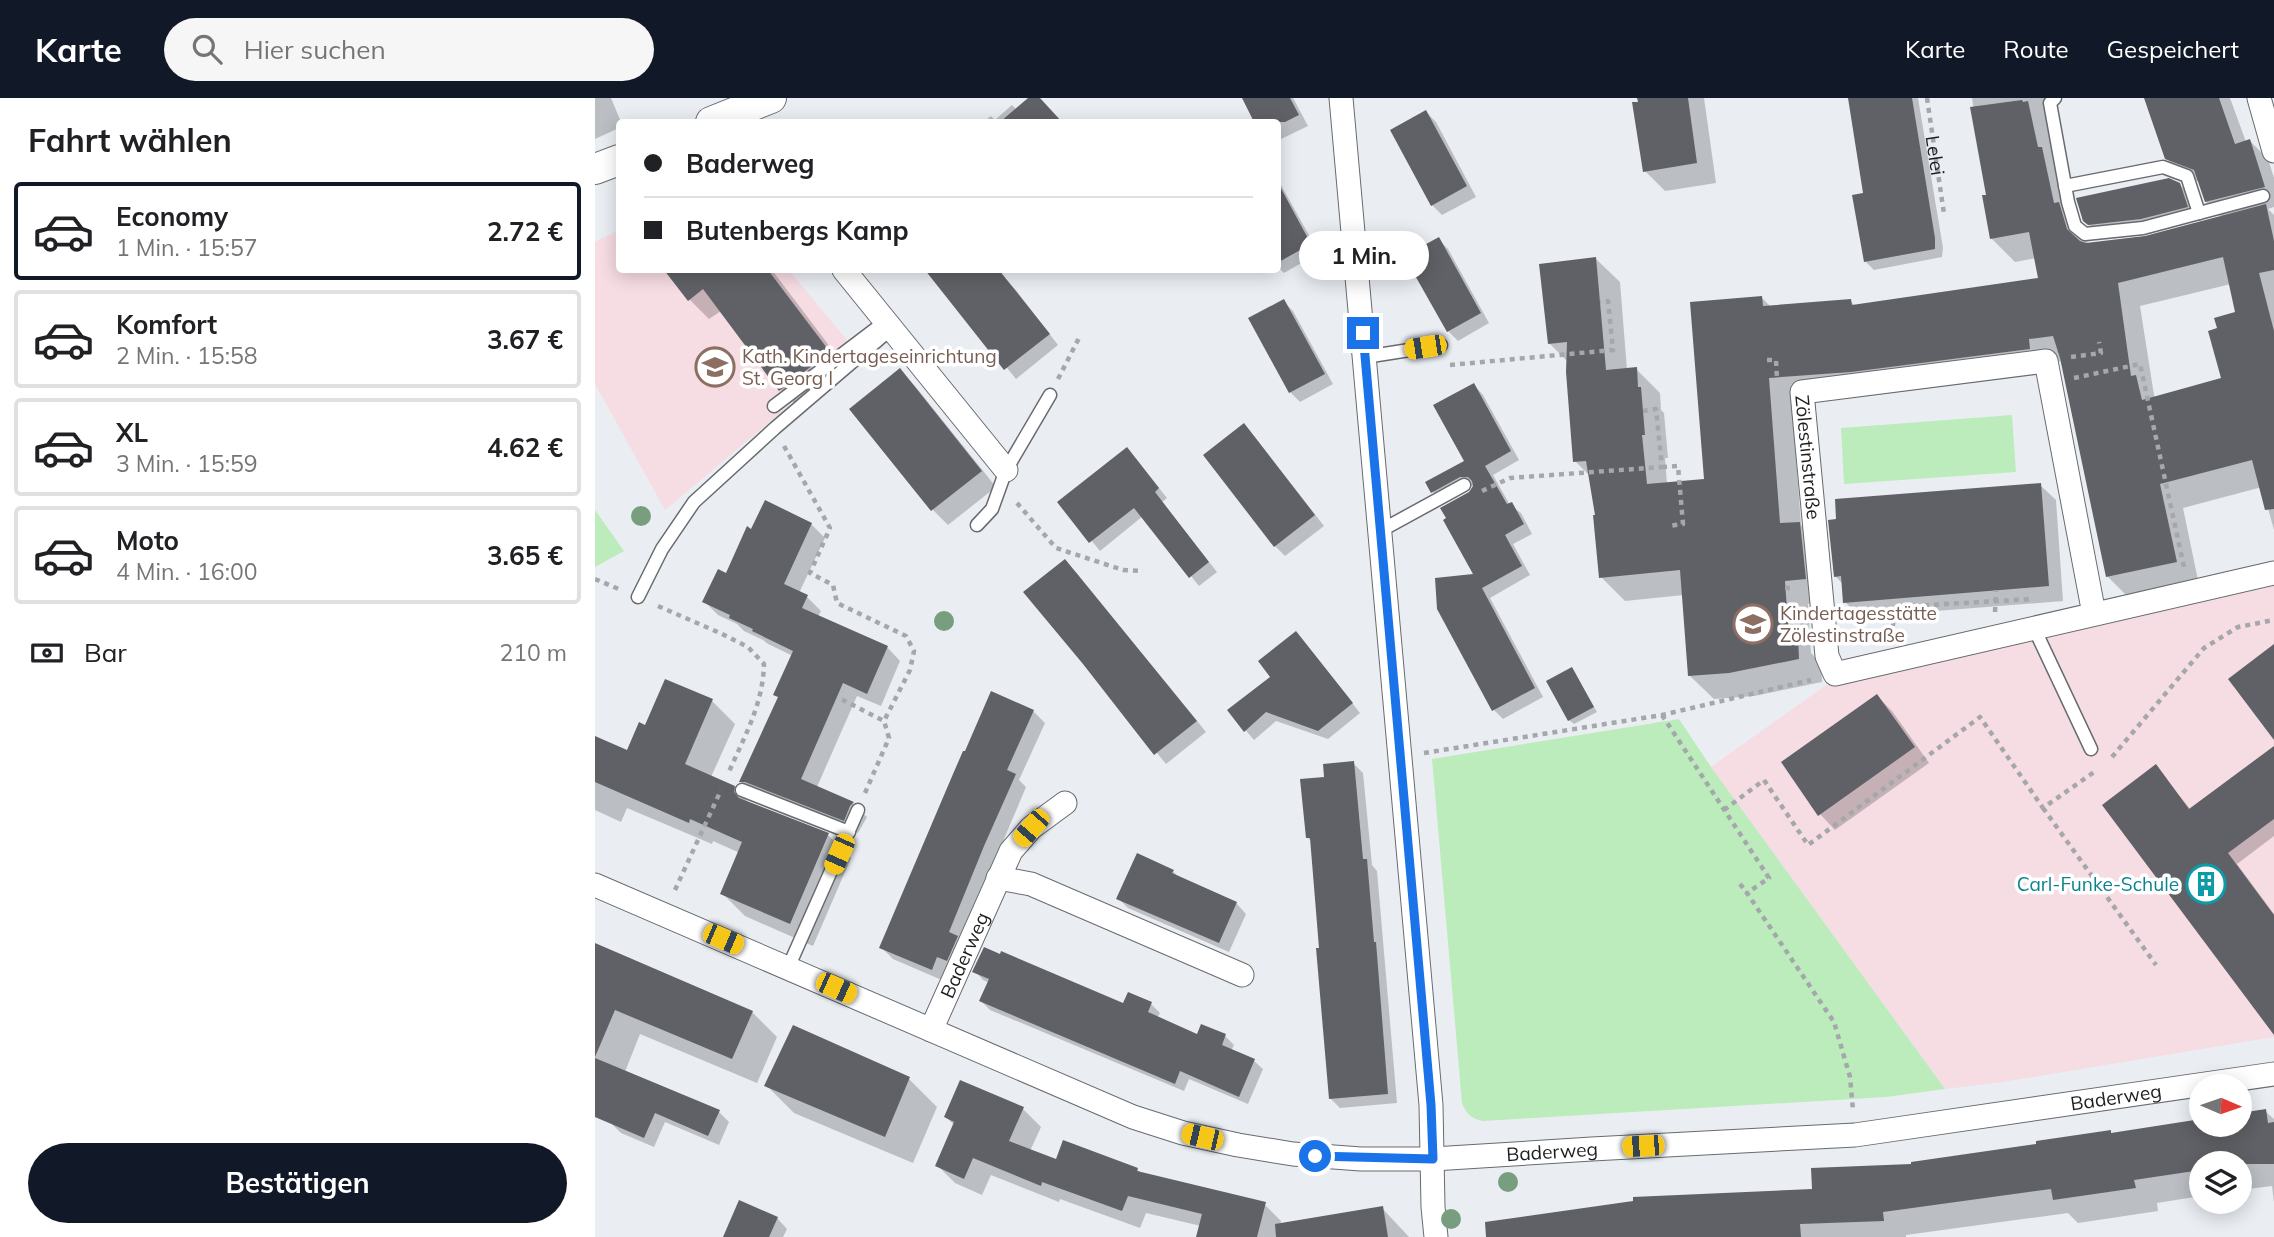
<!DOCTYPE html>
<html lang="de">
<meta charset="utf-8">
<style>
:root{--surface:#fff;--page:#f6f6f6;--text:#202124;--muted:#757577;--line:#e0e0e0;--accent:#111827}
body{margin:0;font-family:Mulish,sans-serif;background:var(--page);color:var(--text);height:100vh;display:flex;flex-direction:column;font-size:26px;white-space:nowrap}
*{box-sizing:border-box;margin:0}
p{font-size:23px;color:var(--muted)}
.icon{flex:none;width:38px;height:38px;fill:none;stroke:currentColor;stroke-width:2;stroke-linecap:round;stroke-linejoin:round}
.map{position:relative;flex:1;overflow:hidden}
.drawer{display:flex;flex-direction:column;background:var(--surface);width:595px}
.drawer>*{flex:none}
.guide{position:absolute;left:21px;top:21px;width:665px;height:154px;border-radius:7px;box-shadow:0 4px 18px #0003;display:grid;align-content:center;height:154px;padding:0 28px;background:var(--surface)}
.needle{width:46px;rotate:92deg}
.tools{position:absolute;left:1594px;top:976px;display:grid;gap:14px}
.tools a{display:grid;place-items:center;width:63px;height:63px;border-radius:50%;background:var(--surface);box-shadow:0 4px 18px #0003;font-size:35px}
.end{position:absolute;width:32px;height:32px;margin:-16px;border:9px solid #1a73e8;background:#fff;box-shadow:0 0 0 4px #fff}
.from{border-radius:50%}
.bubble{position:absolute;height:49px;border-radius:24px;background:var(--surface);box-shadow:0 4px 18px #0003;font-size:23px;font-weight:700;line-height:49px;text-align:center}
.car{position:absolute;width:21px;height:42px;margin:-21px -10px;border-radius:9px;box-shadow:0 0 5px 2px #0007;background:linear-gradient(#f5c518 24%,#345 0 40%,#f5c518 0 76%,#345 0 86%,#f5c518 0)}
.guide b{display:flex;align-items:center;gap:24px;height:66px;font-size:26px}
.guide b+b{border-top:2px solid var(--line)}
.guide i{width:18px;height:18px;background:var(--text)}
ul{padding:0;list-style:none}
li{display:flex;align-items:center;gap:21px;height:98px;margin:0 14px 10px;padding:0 14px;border:4px solid var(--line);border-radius:7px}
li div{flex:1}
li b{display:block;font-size:26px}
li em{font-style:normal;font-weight:700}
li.selected{border-color:var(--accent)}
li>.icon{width:63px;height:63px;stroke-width:1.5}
h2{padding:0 28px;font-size:32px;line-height:84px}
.pay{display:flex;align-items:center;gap:18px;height:77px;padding:0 28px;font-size:26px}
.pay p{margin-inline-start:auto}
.primary-button{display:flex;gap:14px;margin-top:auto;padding:14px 28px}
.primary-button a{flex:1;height:80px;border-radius:42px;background:var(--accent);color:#fff;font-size:28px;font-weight:700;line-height:80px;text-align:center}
header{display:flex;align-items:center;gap:42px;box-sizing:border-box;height:98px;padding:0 35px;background:var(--accent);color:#fff}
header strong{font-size:33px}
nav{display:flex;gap:38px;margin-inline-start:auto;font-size:24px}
.search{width:490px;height:63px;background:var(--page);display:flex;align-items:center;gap:18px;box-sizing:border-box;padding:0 24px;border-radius:38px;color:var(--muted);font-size:26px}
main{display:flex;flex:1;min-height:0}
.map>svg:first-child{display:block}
</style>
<header>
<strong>Karte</strong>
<div class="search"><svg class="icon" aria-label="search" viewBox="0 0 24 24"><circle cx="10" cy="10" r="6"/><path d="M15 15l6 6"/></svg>Hier suchen</div>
<nav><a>Karte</a><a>Route</a><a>Gespeichert</a></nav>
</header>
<main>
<section class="drawer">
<h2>Fahrt wählen</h2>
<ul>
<li class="selected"><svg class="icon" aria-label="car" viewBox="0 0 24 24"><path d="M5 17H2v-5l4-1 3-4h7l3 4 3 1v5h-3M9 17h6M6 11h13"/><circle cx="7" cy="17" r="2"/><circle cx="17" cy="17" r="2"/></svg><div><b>Economy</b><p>1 Min. · 15:57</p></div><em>2.72 €</em></li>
<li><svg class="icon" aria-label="car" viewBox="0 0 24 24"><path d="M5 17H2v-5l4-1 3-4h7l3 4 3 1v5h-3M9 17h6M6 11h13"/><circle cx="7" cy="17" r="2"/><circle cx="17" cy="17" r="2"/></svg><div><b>Komfort</b><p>2 Min. · 15:58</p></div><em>3.67 €</em></li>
<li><svg class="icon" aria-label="car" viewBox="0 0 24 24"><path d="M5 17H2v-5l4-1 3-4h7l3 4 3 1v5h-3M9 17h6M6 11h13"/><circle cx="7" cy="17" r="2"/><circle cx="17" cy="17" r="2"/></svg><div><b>XL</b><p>3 Min. · 15:59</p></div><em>4.62 €</em></li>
<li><svg class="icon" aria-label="car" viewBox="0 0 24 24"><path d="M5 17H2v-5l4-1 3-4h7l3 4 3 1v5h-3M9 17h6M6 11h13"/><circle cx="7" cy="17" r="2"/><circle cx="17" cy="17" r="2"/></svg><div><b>Moto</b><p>4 Min. · 16:00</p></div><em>3.65 €</em></li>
</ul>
<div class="pay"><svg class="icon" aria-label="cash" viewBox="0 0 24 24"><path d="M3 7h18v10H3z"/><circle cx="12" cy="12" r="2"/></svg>Bar<p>210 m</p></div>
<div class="primary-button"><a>Bestätigen</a></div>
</section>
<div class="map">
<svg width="1679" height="1139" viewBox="0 0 1679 1139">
<rect width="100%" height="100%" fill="#eaeef3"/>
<!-- education -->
<g fill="#f6dce3">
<polygon points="24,132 24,172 194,172 260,252 70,412 0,286 0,144"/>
<polygon points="1679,484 1679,939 1408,984 1350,991 1116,669 1241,580"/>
</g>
<!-- green -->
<g fill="#bcecbb">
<polygon points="1417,317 1421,374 1249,386 1246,330"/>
<polygon points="0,412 29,453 0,469"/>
<path d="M1084,621l32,48 234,322 -59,8 -403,24c-11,-2 -17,-7 -21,-18l-30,-344z"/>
</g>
<!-- shadow -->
<g fill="#0003" fill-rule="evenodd">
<polygon points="0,0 16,0 26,24 24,24 24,30 0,41"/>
<polygon points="436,0 444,0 467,24 388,24 396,18 400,22 417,7 422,12"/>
<polygon points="649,0 698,0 713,28 682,43 682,24 661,24"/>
<polygon points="1044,0 1109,0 1121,85 1070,93 1050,73"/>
<polygon points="1254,0 1323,0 1348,150 1347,159 1279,172 1270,163 1270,97"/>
<path d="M1377,0h74l7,37 22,85 7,8 6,16 56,-6 78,-20 -16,-16 -6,-20 -15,-5 -19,-19 -20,-60h84l16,44 4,-1 18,18 6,19v29l-6,2 6,6v315l-12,-43 -79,21 16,77 -68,15 -24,-24 -45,-215 -10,2 1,9 -177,23 -84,6 9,124 22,22 6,55 -21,2 3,49 10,10 1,19 -68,14 -40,3 -24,-23 -6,-81 -59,6 -24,-24 -4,-61 -7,-40 -15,-15 -7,-99 -18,-18 46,-85 24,23 7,88 9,-1 24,24 1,17 3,3 4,45h-3l2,26 38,-3 57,-183 9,9 79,-6 5,5 185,-27 -4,-21 -21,4 -24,-24 -3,-42zM1636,186l6,29 -18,17 5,50 -68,18 -2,-3 -14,-89z"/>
<polygon points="831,14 841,24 881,99 847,117 837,107"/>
<polygon points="682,80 724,155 689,175 682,168"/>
<polygon points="1584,86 1595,97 1602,119 1500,133 1489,122"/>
<polygon points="843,141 853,151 894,225 863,243 853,233 812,159"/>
<polygon points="71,172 177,172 254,274 205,311 185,291 126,213 114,221 94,201"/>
<polygon points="338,172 395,172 405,184 410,181 420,191 463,247 421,281 334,174"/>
<polygon points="688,203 698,213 738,286 705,304 695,294"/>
<polygon points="305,273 320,288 401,389 353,427 338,412 257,311"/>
<polygon points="879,287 888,297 924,362 898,377 915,407 926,415 937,436 918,446 935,477 895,500 948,599 908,621 899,612 843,510 881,477 875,396 880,388 875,388 847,403 838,394 872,364"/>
<polygon points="649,328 659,338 729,428 690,458 680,448 611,357"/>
<polygon points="540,360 572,400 567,404 622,474 604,488 548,418 505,453 465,404"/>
<polygon points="1445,387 1461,402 1468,503 1265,519 1250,504 1248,486 1240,478"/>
<polygon points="216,426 230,440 204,495 212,499 226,513 223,519 292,549 305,563 286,608 262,598 222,689 258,706 272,719 263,735 165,697 160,697 146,684 185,601 181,597 198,558 173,546 168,542 149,533 142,526 123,517 109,503 131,477 157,433"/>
<polygon points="480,473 611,634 571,666 431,495"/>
<polygon points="710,545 765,615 733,641 681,623 659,642 634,613 678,579"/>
<polygon points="977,571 1002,614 979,626 974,622"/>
<polygon points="1282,598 1297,613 1334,665 1240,732 1225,716"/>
<polygon points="117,603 140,626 116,679 139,689 156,707 233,737 256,760 218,848 150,818 127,795 145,755 118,743 117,746 32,710 26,724 0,712 0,640 33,654 51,629"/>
<polygon points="438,613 450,625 424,682 431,689 349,883 298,861 286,849"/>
<polygon points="1679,650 1679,738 1642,766 1679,816 1679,934 1561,669 1596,712"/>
<polygon points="758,665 768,675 777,767 782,773 802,1005 745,1010 735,1000 717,744 713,740 731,681"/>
<polygon points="578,773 584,780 641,805 651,816 634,854 533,810 523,800"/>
<polygon points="0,847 157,914 182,939 162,985 45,936 24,989 0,979"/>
<polygon points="380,873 528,908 534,896 556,906 565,915 562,920 603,938 630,938 639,947 636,953 659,963 668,971 653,1006 594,981 589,993 395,912 386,903 395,885 388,882"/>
<polygon points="36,977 124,1014 134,1024 124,1047 70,1024 59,1049 26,1035 16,1025"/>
<polygon points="314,981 342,1009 318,1065 199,1015 171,987"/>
<polygon points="428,1011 446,1029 435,1053 462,1064 542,1071 547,1076 668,1105 686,1123 684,1139 603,1139 606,1128 551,1115 545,1130 465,1101 464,1104 396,1077 387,1097 360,1085 342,1067 359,1027 351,1019"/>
<polygon points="1670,1013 1679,1021 1679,1104 1677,1088 1645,1092 1645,1066 1606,1066 1606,1098 1562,1105 1563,1113 1483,1125 1473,1115 1311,1137 1311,1139 895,1139 1219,1093 1318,1068 1443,1048 1515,1034 1518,1036 1606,1023 1606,1027 1645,1027 1645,1017"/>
<polygon points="787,1110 814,1139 726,1139"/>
<polygon points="182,1120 192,1131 188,1139 129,1139"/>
</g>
<!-- building -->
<g fill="#606166" fill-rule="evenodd">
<polygon points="433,0 445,0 467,24 405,24"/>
<polygon points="647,0 695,0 704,17 690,24 659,24"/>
<polygon points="1042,0 1093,0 1102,65 1048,74 1037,4 1043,4"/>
<polygon points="1253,0 1317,0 1340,140 1340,151 1269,164 1257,97 1268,95"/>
<polygon points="1549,0 1624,0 1640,46 1655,41 1670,89 1610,104 1599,72 1570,61"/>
<path d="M1427,2l1,2 5,-1 10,46h4l12,56 5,-1 8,27 13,12 6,2 59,-7 121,-32 8,37v29l-15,3 15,58v178l-9,1 -13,-50 -92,24 17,78 -71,15 -46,-219 -7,-22 -24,3 1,10 -179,23 -82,6 11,145 20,-1 6,57 -21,2 4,57 9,-1 1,22 -70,14 -41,3 -8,-106 -81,8 -6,-63h2l-9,-54 -13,1 -7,-90 1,-30 -19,2 -9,-80 57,-7 10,113 31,-3 1,20h3l4,48h-3l5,49 57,-5 -14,-177 72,-6 1,10 88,-7 1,6 186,-27 -9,-46 -39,7 -8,-44h4l-16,-88zM1628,159l12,55 -21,6 3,10 -9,3 13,47 -79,22 -6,-25 -5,1 -13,-93z"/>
<polygon points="831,12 872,88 836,108 795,32"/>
<polygon points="1574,80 1585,85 1593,109 1546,121 1493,127 1488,123 1481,100"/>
<polygon points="682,83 716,146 682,165"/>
<polygon points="844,139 886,215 852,234 809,158"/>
<polygon points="69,172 173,172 235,254 184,293 108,191 93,203"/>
<polygon points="330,172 404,172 455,236 409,272"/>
<polygon points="689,201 730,276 694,295 653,220"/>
<polygon points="305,270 387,373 336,413 254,311"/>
<polygon points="879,285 916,353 890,368 912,406 917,404 929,426 910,437 927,468 887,490 940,590 897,613 842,511 840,480 878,476 848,422 851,420 845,410 874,394 878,388 877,383 873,379 865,379 836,395 830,384 869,363 838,307"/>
<polygon points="649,325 720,417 679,449 608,357"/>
<polygon points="532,349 564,390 560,394 614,464 594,480 539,410 494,445 462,404"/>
<polygon points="1446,385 1454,488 1248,505 1246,478 1239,479 1233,422 1241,421 1240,401"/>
<polygon points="170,402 217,425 189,486 213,497 207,510 293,548 272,596 248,585 206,681 259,704 255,708 249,723 150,684 144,684 183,599 178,597 198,553 157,533 158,531 134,520 135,517 107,504 123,471 131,475 152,428 156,431"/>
<polygon points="470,461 602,623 559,657 488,566 428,494"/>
<polygon points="701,533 758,605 723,633 671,614 649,634 632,612 675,579 663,563"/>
<polygon points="1679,546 1679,642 1633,581"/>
<polygon points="977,569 999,609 973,623 951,583"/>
<polygon points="70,581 118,601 90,666 140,688 139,694 144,700 234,735 195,826 125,796 147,744 95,721 94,725 0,684 0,638 32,652 44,624 50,627"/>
<polygon points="396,593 439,612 412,672 421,676 389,748 354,834 363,838 352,863 342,859 337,872 284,850 358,676 368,653 370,653"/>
<polygon points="1282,596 1320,649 1223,718 1186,664"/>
<polygon points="1679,648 1679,721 1633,755 1679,817 1679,937 1507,707 1561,666 1594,711"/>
<polygon points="759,663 768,761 772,761 779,844 781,844 793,996 734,1001 721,850 724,850 715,740 711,740 705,681 729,679 728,666"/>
<polygon points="542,755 579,772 577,775 642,804 624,845 521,801"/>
<polygon points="0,845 158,913 137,961 20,912 0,959"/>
<polygon points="389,849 405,856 406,853 528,905 533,894 557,904 553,914 602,936 606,926 631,936 627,947 660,961 644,999 585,973 580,986 384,903 394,881 377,874"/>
<polygon points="198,927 315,979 290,1039 169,988"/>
<polygon points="0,960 125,1012 113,1038 60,1015 49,1040 0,1019"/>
<polygon points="365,982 429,1009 414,1043 461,1061 468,1042 543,1070 542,1073 671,1104 662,1139 601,1139 607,1116 533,1098 527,1113 447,1084 446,1088 378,1060 369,1081 340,1068 359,1024 349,1019"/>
<polygon points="1671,1011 1673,1025 1679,1024 1679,1066 1606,1066 1606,1072 1539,1082 1541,1090 1458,1102 1456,1091 1288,1114 1289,1123 1205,1126 1206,1139 891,1139 890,1124 1038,1103 1038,1099 1217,1091 1216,1070 1316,1066 1316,1064 1441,1046 1441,1043 1516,1032 1516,1035 1606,1021 1606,1027 1645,1027 1645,1015"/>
<polygon points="144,1102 183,1119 174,1139 128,1139"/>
<polygon points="788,1108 793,1139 681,1139 680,1126"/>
</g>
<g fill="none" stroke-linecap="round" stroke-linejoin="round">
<!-- service casing -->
<g stroke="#676b6f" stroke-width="15">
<g id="service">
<polyline points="1460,0 1455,5 1473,104 1480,128 1490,136 1548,130 1668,98"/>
<polyline points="1470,88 1568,69 1592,78 1604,115"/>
<polyline points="770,259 846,247"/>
<polyline points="179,308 291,223"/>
<polyline points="382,427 397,411 411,372 455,297"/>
<polyline points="785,433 869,387"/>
<polyline points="43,499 67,451 99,404 180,330 297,230"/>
<polyline points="1439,530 1496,651"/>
<polyline points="147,692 254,734"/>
<polyline points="193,870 263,712"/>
</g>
</g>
<!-- minor casing -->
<g stroke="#676b6f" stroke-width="25">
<g id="minor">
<polyline points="746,0 836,1007 838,1109 841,1139"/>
<polyline points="1664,0 1679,53"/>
<polyline points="249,172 411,372"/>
<path id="s2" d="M1499,516l-48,-253 -244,31 25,264 8,18 439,-101"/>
<polyline points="403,780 436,786 647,877"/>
<path id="s3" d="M0,787l538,232 50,16 55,12 55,9 68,5h72l159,-10 263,-14 419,-61"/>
<path id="s4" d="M336,932l80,-179 20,-23 34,-25"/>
</g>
</g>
<!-- tertiary casing -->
<g stroke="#676b6f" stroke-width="32">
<g id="tertiary">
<polyline points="116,24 176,0"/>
<polyline points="0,71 24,62"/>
</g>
</g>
<!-- path -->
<g stroke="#a4a7ab" stroke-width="4.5" stroke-dasharray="5 5" stroke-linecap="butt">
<path id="s1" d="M1332,0l17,116"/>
<polyline points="1476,259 1506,255 1504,244"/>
<polyline points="1172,262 1181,262 1182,282"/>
<polyline points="855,267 1018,252 1013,203 1005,204"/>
<polyline points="1479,280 1545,266 1589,469"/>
<polyline points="463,281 484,240"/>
<polyline points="189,348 235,430 215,475 238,487 242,505 311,538 319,553 315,572 289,623 246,601"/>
<polyline points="1067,369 1083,368 1088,426 1073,428"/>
<polyline points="887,393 915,380 1067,369 1061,311 1048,313"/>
<polyline points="422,405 461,450 528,472 548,473"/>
<polyline points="0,481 26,492"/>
<polyline points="1190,490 1200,490"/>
<path d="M63,508l62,27 28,14 16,17c-1,41 -20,73 -36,110"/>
<polyline points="1400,514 1401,492"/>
<polyline points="1298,538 1298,509 1438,501"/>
<polyline points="1067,617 1174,780 1152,795 1239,924 1255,979 1258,1012"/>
<polyline points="829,655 1067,617 1216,582"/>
<polyline points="1517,659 1609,550 1643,529 1679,522"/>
<polyline points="270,695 294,640 289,623"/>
<polyline points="1448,710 1561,867"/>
<polyline points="1129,712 1169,682 1213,747 1385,619 1448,710 1502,672"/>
<polyline points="1145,786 1152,795"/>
<polyline points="80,792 126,692"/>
</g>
<!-- service -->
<use href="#service" stroke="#fff" stroke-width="12"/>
<!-- minor -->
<use href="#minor" stroke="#fff" stroke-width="23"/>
<!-- tertiary -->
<use href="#tertiary" stroke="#fff" stroke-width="30"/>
</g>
<!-- trees -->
<g fill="#799d7f">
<circle cx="46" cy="418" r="10"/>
<circle cx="349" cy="523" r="10"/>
<circle cx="913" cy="1084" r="10"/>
<circle cx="856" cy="1121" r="10"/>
</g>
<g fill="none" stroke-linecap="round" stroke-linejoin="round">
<!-- route -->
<polyline stroke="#1a73e8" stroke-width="9" points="720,1058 838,1061 836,1007 768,235"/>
</g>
<!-- icons -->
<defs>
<g id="school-ring" transform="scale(2.0125)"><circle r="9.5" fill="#fff" stroke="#8d6e63" stroke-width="1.5"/><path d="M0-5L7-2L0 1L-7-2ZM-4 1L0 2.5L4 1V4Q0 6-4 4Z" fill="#8d6e63"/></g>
<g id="building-ring" transform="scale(2.0125)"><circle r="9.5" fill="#fff" stroke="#0f9aa8" stroke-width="1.5"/><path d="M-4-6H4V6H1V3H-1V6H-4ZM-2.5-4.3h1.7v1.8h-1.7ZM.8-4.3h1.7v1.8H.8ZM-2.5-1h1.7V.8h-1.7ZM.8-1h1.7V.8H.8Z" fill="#0f9aa8"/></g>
</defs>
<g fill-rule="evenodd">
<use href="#school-ring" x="120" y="269"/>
<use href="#school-ring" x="1158" y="526"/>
<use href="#building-ring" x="1611" y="786"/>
</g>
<g text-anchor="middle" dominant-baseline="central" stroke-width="7" stroke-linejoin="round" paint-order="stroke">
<!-- street labels -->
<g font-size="19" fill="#1c1d1f" stroke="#fff">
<text stroke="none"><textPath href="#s1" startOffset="58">Lelei</textPath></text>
<text stroke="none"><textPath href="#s2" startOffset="569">Zölestinstraße</textPath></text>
<text stroke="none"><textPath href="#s4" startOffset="82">Baderweg</textPath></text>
<text stroke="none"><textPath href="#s3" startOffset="1577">Baderweg</textPath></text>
<text stroke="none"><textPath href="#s3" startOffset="1010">Baderweg</textPath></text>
</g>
<!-- education labels -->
<g font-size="19" fill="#785e54" stroke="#fff" text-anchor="start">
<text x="147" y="258">Kath. Kindertageseinrichtung<tspan x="147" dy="22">St. Georg I</tspan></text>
<text x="1185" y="515">Kindertagesstätte<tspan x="1185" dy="22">Zölestinstraße</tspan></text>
</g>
<!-- culture labels -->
<g font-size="19" fill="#0d838f" stroke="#fff" text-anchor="end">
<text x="1584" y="786">Carl-Funke-Schule</text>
</g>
</g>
</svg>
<div class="tools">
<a><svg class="needle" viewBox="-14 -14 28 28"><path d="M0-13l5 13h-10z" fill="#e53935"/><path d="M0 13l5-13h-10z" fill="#757577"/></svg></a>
<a><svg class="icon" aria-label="layers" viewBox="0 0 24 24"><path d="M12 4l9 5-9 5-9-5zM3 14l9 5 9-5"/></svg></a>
</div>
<i class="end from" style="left:720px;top:1058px"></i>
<i class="end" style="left:768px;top:235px"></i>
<div class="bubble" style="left:704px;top:133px;width:130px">1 Min.</div>
<i class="car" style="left:830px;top:249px;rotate:261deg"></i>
<i class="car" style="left:436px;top:730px;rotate:221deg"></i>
<i class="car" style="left:244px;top:756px;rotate:204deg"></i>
<i class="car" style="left:128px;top:841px;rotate:113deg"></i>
<i class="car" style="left:241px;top:890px;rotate:114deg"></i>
<i class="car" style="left:607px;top:1039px;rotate:283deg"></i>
<i class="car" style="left:1048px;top:1048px;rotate:267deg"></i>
<div class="guide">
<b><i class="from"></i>Baderweg</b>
<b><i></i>Butenbergs Kamp</b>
</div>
</div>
</main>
